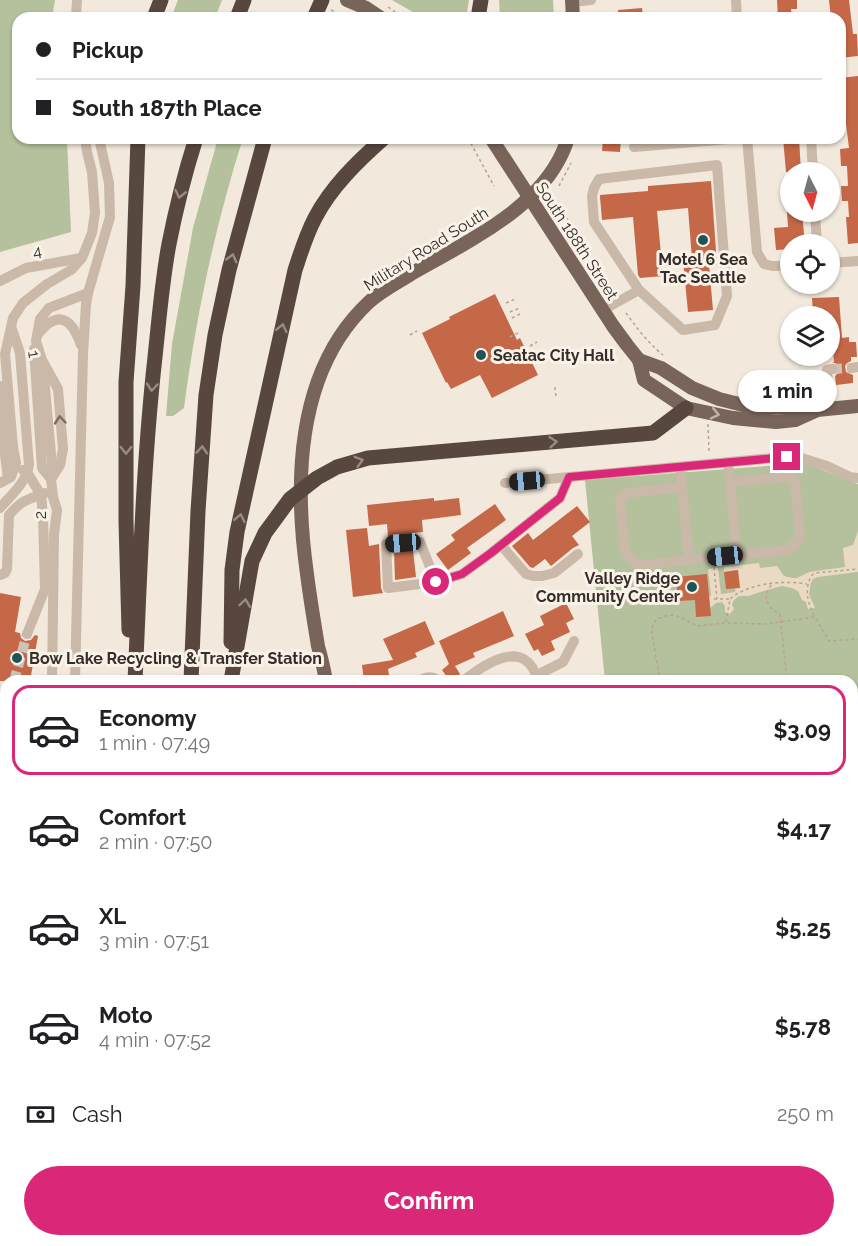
<!DOCTYPE html>
<meta charset="utf-8">
<style>
:root{--surface:#fff;--page:#f2f2f2;--text:#202124;--muted:#757577;--line:#e0e0e0;--accent:#db2777}
body{margin:0;font-family:Raleway,sans-serif;background:var(--page);color:var(--text);height:100vh;display:flex;flex-direction:column;font-size:22px;white-space:nowrap}
*{box-sizing:border-box;margin:0}
p{font-size:20px;color:var(--muted)}
.icon{flex:none;width:33px;height:33px;fill:none;stroke:currentColor;stroke-width:2;stroke-linecap:round;stroke-linejoin:round}
.map{position:relative;flex:1;overflow:hidden}
.drawer{position:absolute;left:0px;top:675px;width:858px;height:572px;display:flex;flex-direction:column;background:var(--surface);border-radius:18px 18px 0 0;box-shadow:0 2px 4px #0004}
.drawer>*{flex:none}
.guide{position:absolute;left:12px;top:12px;width:834px;height:132px;border-radius:18px;box-shadow:0 2px 4px #0004;display:grid;align-content:center;height:132px;padding:0 24px;background:var(--surface)}
.needle{width:39px;rotate:174deg}
.tools{position:absolute;left:780px;top:162px;display:grid;gap:12px}
.tools a{display:grid;place-items:center;width:60px;height:60px;border-radius:50%;background:var(--surface);box-shadow:0 2px 4px #0004;font-size:30px}
.end{position:absolute;width:27px;height:27px;margin:-14px;border:8px solid #db2777;background:#fff;box-shadow:0 0 0 3px #fff}
.from{border-radius:50%}
.bubble{position:absolute;height:42px;border-radius:21px;background:var(--surface);box-shadow:0 2px 4px #0004;font-size:20px;font-weight:700;line-height:42px;text-align:center}
.car{position:absolute;width:18px;height:36px;margin:-18px -9px;border-radius:8px;box-shadow:0 0 4px 2px #0007;background:linear-gradient(#222 24%,#8ab4d8 0 40%,#222 0 76%,#8ab4d8 0 86%,#222 0)}
.guide b{display:flex;align-items:center;gap:21px;height:57px;font-size:22px}
.guide b+b{border-top:2px solid var(--line)}
.guide i{width:15px;height:15px;background:var(--text)}
ul{padding:10px 0 0;list-style:none}
li{display:flex;align-items:center;gap:18px;height:90px;margin:0 12px 9px;padding:0 12px;border:3px solid transparent;border-radius:18px}
li div{flex:1}
li b{display:block;font-size:22px}
li em{font-style:normal;font-weight:700}
li.active{border-color:var(--accent)}
li>.icon{width:54px;height:54px;stroke-width:1.5}
.pay{display:flex;align-items:center;gap:15px;height:66px;padding:0 24px;font-size:22px}
.pay p{margin-inline-start:auto}
.button{display:flex;gap:12px;margin-top:auto;padding:12px 24px}
.button a{flex:1;height:69px;border-radius:36px;background:var(--accent);color:#fff;font-size:24px;font-weight:700;line-height:69px;text-align:center}
.map>svg:first-child{display:block}
</style>
<div class="map">
<svg width="858" height="1246" viewBox="0 0 858 1246">
<rect width="100%" height="100%" fill="#f2e8dc"/>
<!-- green -->
<g fill="#b4c19c">
<polygon points="0,0 55,0 52,18 18,18 18,138 67,138 71,232 0,252"/>
<polygon points="178,0 222,0 215,18 171,18"/>
<polygon points="392,0 469,0 466,18 420,18 413,12"/>
<polygon points="499,0 553,0 554,18 500,18"/>
<path d="M218,138h25c-28,88 -47,178 -59,270l-11,8h-7l6,-72 21,-116z"/>
<polygon points="805,463 858,484 858,1035 852,1035 852,681 605,681 585,480"/>
<polygon points="0,848 6,850 6,1240 53,1241 53,1246 0,1246"/>
<polygon points="852,1124 858,1130 858,1192 852,1194"/>
</g>
<!-- plaza -->
<polygon fill="#ead9c3" points="858,531 858,572 818,577 813,579 811,583 809,594 815,608 808,609 806,602 802,600 798,591 792,588 782,586 760,592 749,596 739,596 734,600 732,604 734,609 730,614 725,612 725,606 722,602 716,603 710,608 709,598 711,595 708,569 718,568 721,594 735,592 738,570 724,572 724,567 759,563 760,568 777,566 784,576 792,578 797,578 809,572 845,567 843,548 853,545"/>
<!-- building -->
<g fill="#c46847">
<polygon points="777,0 797,0 797,9 791,9 792,18 778,18"/>
<polygon points="829,0 849,0 853,34 857,34 858,56 840,58 840,41 844,41 842,23 840,23 840,18 831,18"/>
<polygon points="642,8 643,18 618,18 618,10"/>
<polygon points="858,76 858,243 848,244 846,217 849,217 848,201 842,201 841,186 848,186 847,166 841,166 840,149 849,148 843,99 842,90 840,90 840,78"/>
<polygon points="603,138 621,138 620,152 602,151"/>
<polygon points="783,138 799,138 801,172 786,172"/>
<polygon points="711,181 717,265 709,265 713,310 688,312 683,260 692,259 688,208 657,211 663,276 640,278 638,275 633,217 602,220 600,197 600,195 648,191 648,186"/>
<polygon points="787,212 802,212 805,244 790,244 790,249 776,250 774,228 788,227"/>
<polygon points="495,294 517,340 520,338 538,375 492,398 480,375 451,389 447,382 446,383 422,333 450,319 449,317"/>
<polygon points="839,297 842,338 849,337 849,342 856,342 857,357 851,357 851,361 847,363 845,366 846,372 853,375 853,383 836,385 835,376 839,372 839,368 837,364 832,362 834,362 830,316 813,316 812,298"/>
<polygon points="434,498 434,501 459,498 461,515 422,520 423,532 412,533 412,535 388,536 387,524 369,526 367,505"/>
<polygon points="495,504 506,520 467,548 471,553 448,570 436,554 455,540 451,535"/>
<polygon points="577,506 590,522 572,536 579,545 573,548 551,566 545,559 533,568 530,567 512,546 528,533 533,540"/>
<polygon points="367,528 369,546 379,544 381,588 383,593 353,597 346,530"/>
<polygon points="413,550 416,577 395,580 394,551"/>
<polygon points="738,570 740,588 726,589 724,572"/>
<polygon points="707,574 711,616 696,617 695,600 678,601 676,577"/>
<polygon points="0,593 21,597 15,632 20,633 21,638 25,641 31,640 35,635 38,636 30,681 0,681"/>
<polygon points="566,603 574,619 566,623 570,632 551,641 555,650 542,656 538,649 534,651 525,634 544,625 540,616"/>
<polygon points="503,611 514,636 473,653 475,657 455,666 460,674 456,678 456,681 450,681 442,670 449,664 439,641"/>
<polygon points="425,621 435,644 415,653 417,657 388,669 390,681 364,681 362,665 393,660 383,639"/>
</g>
<g fill="none" stroke-linecap="round" stroke-linejoin="round">
<!-- minor-tunnel -->
<g stroke="#ccc3b8" stroke-width="10" stroke-dasharray="10 5" stroke-linecap="butt">
<polyline points="832,369 852,368"/>
<polyline points="14,681 27,634"/>
<polyline points="0,730 6,709"/>
</g>
<!-- path -->
<g stroke="#b6a292" stroke-width="1.5" stroke-dasharray="3 3" stroke-linecap="butt">
<polyline points="388,7 404,18"/>
<polyline points="331,10 347,18"/>
<polyline points="468,138 494,186"/>
<polyline points="518,138 519,140"/>
<polyline points="559,186 571,163"/>
<polyline points="563,212 613,292"/>
<polyline points="506,303 515,299"/>
<polyline points="510,312 520,308"/>
<path d="M626,313c11,15 22,30 37,42"/>
<polyline points="512,318 522,313"/>
<polyline points="410,335 417,331"/>
<polyline points="510,337 518,333"/>
<polyline points="530,346 537,342"/>
<polyline points="555,387 556,397"/>
<polyline points="793,394 818,392"/>
<polyline points="708,424 709,452"/>
<polyline points="714,567 717,599"/>
<polyline points="771,585 767,592 766,600 771,608 780,615 787,681"/>
<polyline points="714,599 729,599"/>
<path d="M814,616c-6,-14 -10,-25 -3,-40l4,-3 43,-4"/>
<path d="M726,622l4,-23c18,-16 54,-19 77,-15"/>
<polyline points="660,681 652,634 653,624 657,619 665,616 672,615 680,617 697,626 724,623 765,624 815,617 829,641 858,639"/>
<polyline points="852,820 858,820"/>
<polyline points="852,997 858,996"/>
</g>
<!-- minor -->
<g stroke="#cab8a8" stroke-width="10">
<polyline points="736,0 737,18"/>
<polyline points="572,2 591,0"/>
<polyline points="76,18 77,0"/>
<polyline points="747,138 757,252 764,264 772,266 790,266"/>
<polyline points="811,138 813,172"/>
<polyline points="634,147 741,138"/>
<polyline points="815,212 817,244"/>
<polyline points="830,263 858,261"/>
<polyline points="0,281 26,268 81,258"/>
<polyline points="603,310 639,290 683,330 715,325 727,296 717,165 599,179 594,188 592,196 594,222 639,290"/>
<path d="M38,334c3,-3 7,-8 11,-11 18,-12 27,8 32,22"/>
<polyline points="34,349 42,468 51,479"/>
<polyline points="43,366 53,476"/>
<polyline points="852,368 858,367"/>
<polyline points="0,386 4,448 8,478"/>
<polyline points="830,409 827,370 832,369"/>
<polyline points="680,467 689,560"/>
<polyline points="23,470 28,474 41,495 43,515 45,589 27,634"/>
<polyline points="730,482 785,477 793,479 795,483 800,535 798,541 788,550 737,555"/>
<polyline points="0,483 11,477 16,463 13,447 5,354 13,318 23,303 47,284 71,270 82,258 92,233 95,213 92,172 87,152 85,138"/>
<polyline points="505,483 795,456 827,466 850,477 858,478"/>
<path d="M682,487l-54,6 -7,5 -1,3 5,49c4,9 8,13 18,15l94,-10 -9,-93"/>
<path d="M0,508c11,-13 26,-25 29,-43l-9,-112 -8,-24"/>
<polyline points="501,545 526,574 533,576 542,576 554,573 578,554"/>
<path d="M0,575l5,-2 2,-4 2,-54c14,-16 18,-15 36,-22"/>
<polyline points="436,582 420,542 386,544 388,588 436,582 462,574 491,553 560,498 569,477"/>
<polyline points="537,675 563,662 574,641"/>
<polyline points="52,681 54,535 57,510 53,497 51,479 60,465 63,449 58,389 42,360 36,341 40,319 49,308 88,293"/>
<polyline points="75,681 83,354 86,304 88,293 110,217 109,183 99,138"/>
<path d="M420,681c6,-5 13,-5 19,0"/>
<path d="M463,681c23,-18 63,-45 75,0"/>
<polyline points="0,770 6,772"/>
<polyline points="0,806 6,807"/>
<polyline points="0,823 6,825"/>
<polyline points="333,1240 360,1246"/>
<polyline points="672,1240 673,1246"/>
<polyline points="699,1240 701,1246"/>
<polyline points="323,1246 325,1240"/>
</g>
<!-- major -->
<g stroke="#786459" stroke-width="14">
<polyline points="347,0 366,8 381,18"/>
<polyline points="572,0 573,18"/>
<polyline points="491,138 613,326 627,345 639,360 661,368 692,388 719,399 743,405 767,408 793,407 817,410 858,406"/>
<polyline points="639,360 644,380 686,408 733,418 776,422 795,420 815,411"/>
<path d="M326,681c-2,-12 -5,-24 -8,-35 -4,-24 -8,-48 -11,-72 -13,-92 -11,-204 62,-272 13,-12 28,-19 42,-28 21,-12 42,-23 63,-36 39,-23 80,-54 94,-100"/>
<polyline points="455,1240 457,1246"/>
</g>
<!-- highway -->
<g stroke="#57473f" stroke-width="15">
<polyline points="154,18 161,0"/>
<polyline points="237,18 244,0"/>
<polyline points="314,18 322,0"/>
<polyline points="478,18 481,0"/>
<polyline points="129,630 126,521 126,382 133,286 138,138"/>
<path d="M231,642l1,-72 5,-38 58,-262c6,-18 11,-35 20,-52 16,-31 43,-57 69,-80"/>
<path d="M135,681c5,-108 8,-216 20,-324 4,-37 7,-76 14,-113 7,-36 16,-71 27,-106"/>
<polyline points="191,681 198,511 206,395 215,335 229,270 265,138"/>
<polyline points="231,681 252,561 265,533 290,499 317,478 337,467 368,458 653,433 686,408"/>
<polyline points="108,1246 108,1240"/>
<polyline points="165,1246 166,1240"/>
</g>
</g>
<!-- one-way arrows -->
<defs><path id="oneway-chevron" d="M-2-3.5L2.5 0L-2 3.5" fill="none" stroke-width="1.6" stroke-linecap="round" stroke-linejoin="round" transform="scale(1.5)"/></defs>
<g stroke="#988b83">
<use href="#oneway-chevron" transform="translate(180 194) rotate(103)"/>
<use href="#oneway-chevron" transform="translate(232 258) rotate(-75)"/>
<use href="#oneway-chevron" transform="translate(282 328) rotate(-77)"/>
<use href="#oneway-chevron" transform="translate(152 387) rotate(95)"/>
<use href="#oneway-chevron" transform="translate(553 442) rotate(-5)"/>
<use href="#oneway-chevron" transform="translate(126 450) rotate(90)"/>
<use href="#oneway-chevron" transform="translate(202 450) rotate(-86)"/>
<use href="#oneway-chevron" transform="translate(359 461) rotate(-16)"/>
<use href="#oneway-chevron" transform="translate(240 518) rotate(-78)"/>
<use href="#oneway-chevron" transform="translate(245 603) rotate(-82)"/>
</g>
<use stroke="#bfb2a8" href="#oneway-chevron" transform="translate(715 414) rotate(13)"/>
<use stroke="#796c62" href="#oneway-chevron" transform="translate(60 420) rotate(-95)"/>
<g fill="none" stroke-linecap="round" stroke-linejoin="round">
<!-- route -->
<polyline stroke="#db2777" stroke-width="8" points="436,582 462,574 491,553 560,498 569,477 787,457"/>
</g>
<!-- markers -->
<g fill="#1e5358" stroke="#f9f2e8" stroke-width="2">
<circle cx="703" cy="240" r="6"/>
<circle cx="481" cy="355" r="6"/>
<circle cx="692" cy="587" r="6"/>
<circle cx="17" cy="658" r="6"/>
</g>
<g text-anchor="middle" dominant-baseline="central" stroke-width="6" stroke-linejoin="round" paint-order="stroke">
<!-- street labels -->
<g font-size="16" fill="#362d28" stroke="#f9f2e8">
<text transform="translate(577 241) rotate(57)">South 188th Street</text>
<text transform="translate(426 249) rotate(-32)">Military Road South</text>
<text transform="translate(37 251) rotate(-10)">4</text>
<text transform="translate(34 354) rotate(81)">1</text>
<text transform="translate(40 515) rotate(-90)">2</text>
</g>
<!-- poi labels -->
<g font-size="16" font-weight="bold" fill="#362d28" stroke="#f9f2e8" text-anchor="start">
<text x="703" y="259" text-anchor="middle">Motel 6 Sea<tspan x="703" dy="18">Tac Seattle</tspan></text>
<text x="493" y="355">Seatac City Hall</text>
<text x="680" y="578" text-anchor="end">Valley Ridge<tspan x="680" dy="18">Community Center</tspan></text>
<text x="29" y="658">Bow Lake Recycling &amp; Transfer Station</text>
</g>
</g>
</svg>
<div class="tools">
<a><svg class="needle" viewBox="-14 -14 28 28"><path d="M0-13l5 13h-10z" fill="#e53935"/><path d="M0 13l5-13h-10z" fill="#757577"/></svg></a>
<a><svg class="icon" aria-label="locate" viewBox="0 0 24 24"><circle cx="12" cy="12" r="6"/><path d="M12 2v4M12 18v4M2 12h4M18 12h4"/></svg></a>
<a><svg class="icon" aria-label="layers" viewBox="0 0 24 24"><path d="M12 4l9 5-9 5-9-5zM3 14l9 5 9-5"/></svg></a>
</div>
<i class="end from" style="left:436px;top:582px"></i>
<i class="end" style="left:787px;top:457px"></i>
<div class="bubble" style="left:738px;top:370px;width:99px">1 min</div>
<i class="car" style="left:527px;top:481px;rotate:265deg"></i>
<i class="car" style="left:403px;top:543px;rotate:266deg"></i>
<i class="car" style="left:725px;top:556px;rotate:264deg"></i>
<div class="guide">
<b><i class="from"></i>Pickup</b>
<b><i></i>South 187th Place</b>
</div>
<section class="drawer">
<ul>
<li class="active"><svg class="icon" aria-label="car" viewBox="0 0 24 24"><path d="M5 17H2v-5l4-1 3-4h7l3 4 3 1v5h-3M9 17h6M6 11h13"/><circle cx="7" cy="17" r="2"/><circle cx="17" cy="17" r="2"/></svg><div><b>Economy</b><p>1 min · 07:49</p></div><em>$3.09</em></li>
<li><svg class="icon" aria-label="car" viewBox="0 0 24 24"><path d="M5 17H2v-5l4-1 3-4h7l3 4 3 1v5h-3M9 17h6M6 11h13"/><circle cx="7" cy="17" r="2"/><circle cx="17" cy="17" r="2"/></svg><div><b>Comfort</b><p>2 min · 07:50</p></div><em>$4.17</em></li>
<li><svg class="icon" aria-label="car" viewBox="0 0 24 24"><path d="M5 17H2v-5l4-1 3-4h7l3 4 3 1v5h-3M9 17h6M6 11h13"/><circle cx="7" cy="17" r="2"/><circle cx="17" cy="17" r="2"/></svg><div><b>XL</b><p>3 min · 07:51</p></div><em>$5.25</em></li>
<li><svg class="icon" aria-label="car" viewBox="0 0 24 24"><path d="M5 17H2v-5l4-1 3-4h7l3 4 3 1v5h-3M9 17h6M6 11h13"/><circle cx="7" cy="17" r="2"/><circle cx="17" cy="17" r="2"/></svg><div><b>Moto</b><p>4 min · 07:52</p></div><em>$5.78</em></li>
</ul>
<div class="pay"><svg class="icon" aria-label="cash" viewBox="0 0 24 24"><path d="M3 7h18v10H3z"/><circle cx="12" cy="12" r="2"/></svg>Cash<p>250 m</p></div>
<div class="button"><a>Confirm</a></div>
</section>
</div>
